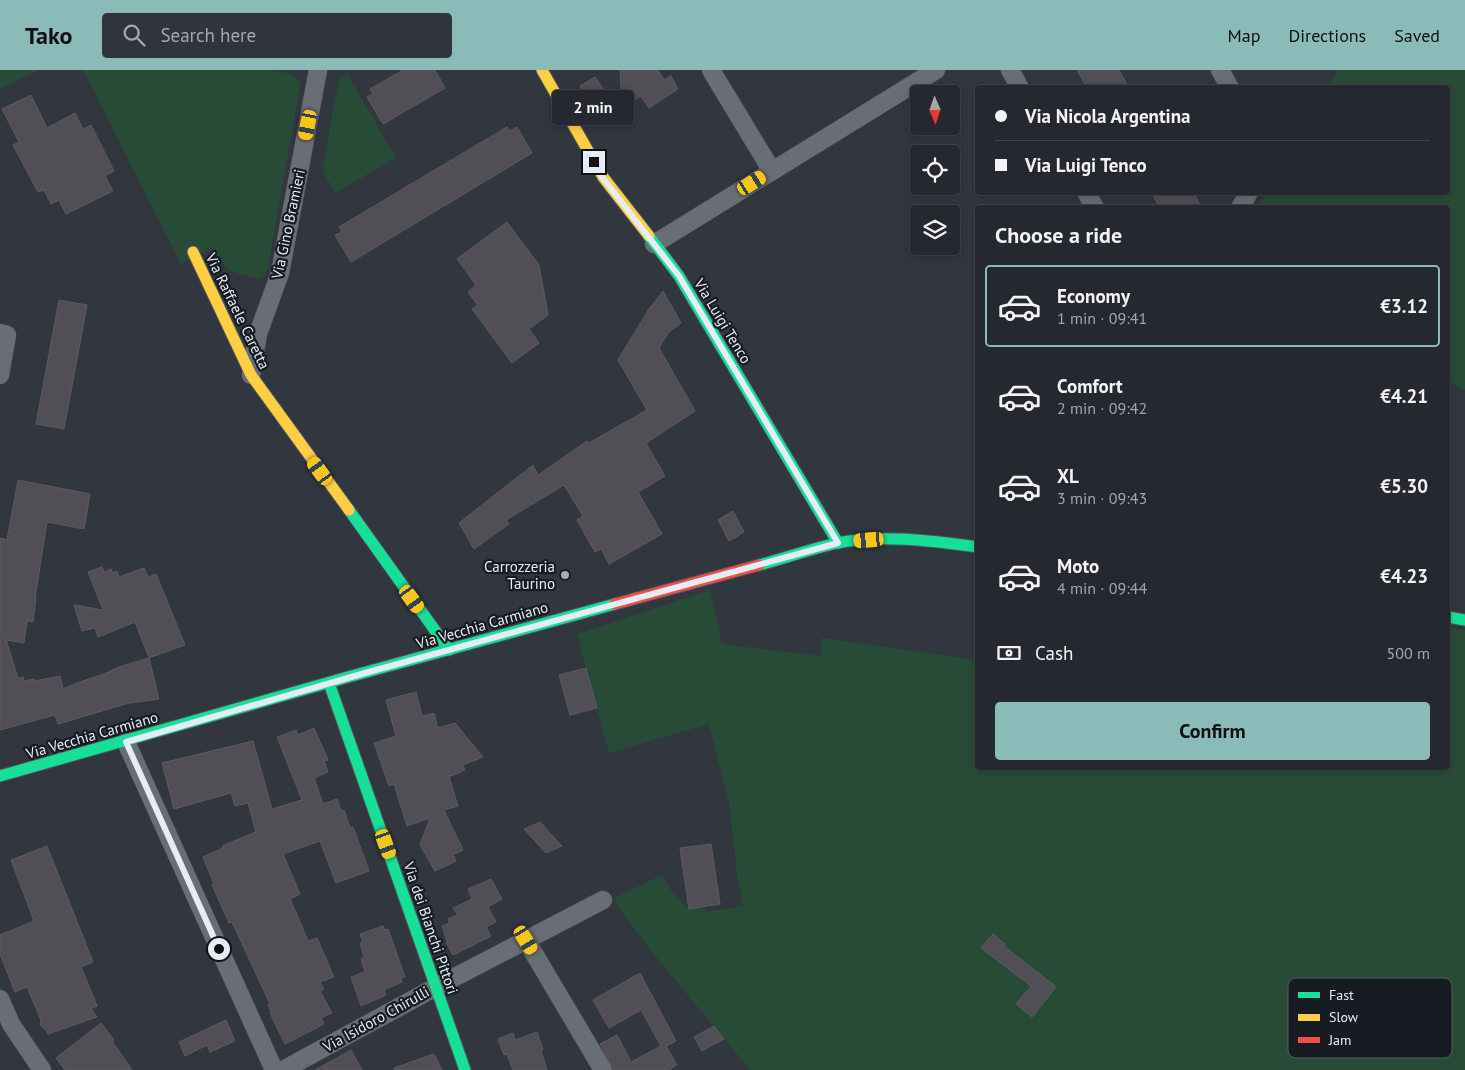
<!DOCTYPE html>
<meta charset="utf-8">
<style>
:root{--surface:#25282f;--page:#31343b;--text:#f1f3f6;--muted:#a3a6aa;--line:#42444b;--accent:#8bbbb9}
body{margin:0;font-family:"PT Sans",sans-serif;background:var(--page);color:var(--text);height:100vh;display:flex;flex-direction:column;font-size:19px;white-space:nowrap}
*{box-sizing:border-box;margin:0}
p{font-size:16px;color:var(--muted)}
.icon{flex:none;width:28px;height:28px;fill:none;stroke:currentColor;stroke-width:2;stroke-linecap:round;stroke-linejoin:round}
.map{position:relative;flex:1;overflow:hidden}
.details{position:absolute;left:975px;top:135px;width:475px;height:565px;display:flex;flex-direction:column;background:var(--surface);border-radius:5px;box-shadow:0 2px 8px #0003,0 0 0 1px var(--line)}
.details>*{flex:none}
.banner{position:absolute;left:975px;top:15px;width:475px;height:110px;border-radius:5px;box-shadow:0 2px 8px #0003,0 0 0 1px var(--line);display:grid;align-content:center;height:110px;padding:0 20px;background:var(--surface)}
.needle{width:32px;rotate:178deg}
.fabs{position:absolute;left:910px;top:15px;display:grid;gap:10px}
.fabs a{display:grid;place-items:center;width:50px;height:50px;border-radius:5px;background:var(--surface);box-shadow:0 2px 8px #0003,0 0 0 1px var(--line);font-size:25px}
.end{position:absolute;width:22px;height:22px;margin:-11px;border:6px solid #e6ecf7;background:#111;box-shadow:0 0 0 2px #111}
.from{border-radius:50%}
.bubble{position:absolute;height:35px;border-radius:5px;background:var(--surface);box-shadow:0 2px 8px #0003,0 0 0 1px var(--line);font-size:16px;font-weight:600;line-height:35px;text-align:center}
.car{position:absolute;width:15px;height:30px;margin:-15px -8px;border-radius:6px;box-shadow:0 0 4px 1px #0007;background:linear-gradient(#f5c518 24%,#345 0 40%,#f5c518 0 76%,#345 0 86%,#f5c518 0)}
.banner b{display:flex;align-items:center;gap:18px;height:48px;font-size:19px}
.banner b+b{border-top:1px solid var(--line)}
.banner i{width:12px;height:12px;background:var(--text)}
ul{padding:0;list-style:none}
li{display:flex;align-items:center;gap:15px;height:82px;margin:0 10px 8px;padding:0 10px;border:2px solid transparent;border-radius:5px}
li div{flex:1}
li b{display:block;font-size:19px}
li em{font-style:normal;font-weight:600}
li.current{border-color:var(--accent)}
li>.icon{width:45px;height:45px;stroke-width:1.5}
h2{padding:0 20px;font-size:22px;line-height:60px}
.pay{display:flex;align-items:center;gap:12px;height:55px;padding:0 20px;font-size:19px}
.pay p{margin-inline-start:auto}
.cta{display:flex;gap:10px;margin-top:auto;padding:10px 20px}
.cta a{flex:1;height:58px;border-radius:5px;background:var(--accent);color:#111;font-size:20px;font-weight:600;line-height:58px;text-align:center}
header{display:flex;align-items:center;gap:30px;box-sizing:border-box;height:70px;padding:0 25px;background:var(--accent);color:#111}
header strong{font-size:24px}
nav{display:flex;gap:28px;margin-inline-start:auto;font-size:18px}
.search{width:350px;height:45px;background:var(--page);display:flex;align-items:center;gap:12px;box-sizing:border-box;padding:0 18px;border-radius:5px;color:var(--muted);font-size:19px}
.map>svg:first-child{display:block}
</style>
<header>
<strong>Tako</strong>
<div class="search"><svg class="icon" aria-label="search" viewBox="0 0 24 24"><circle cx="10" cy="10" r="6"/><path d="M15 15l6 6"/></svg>Search here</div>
<nav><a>Map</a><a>Directions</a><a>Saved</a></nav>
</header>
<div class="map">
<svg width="1465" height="1000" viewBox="0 0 1465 1000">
<rect width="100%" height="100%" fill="#31363f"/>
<!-- green -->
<g fill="#284b37">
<polygon points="0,0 38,0 0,19"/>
<polygon points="83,0 270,0 291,4 301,12 267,202 260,209 229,201 212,178 181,194"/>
<polygon points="1338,0 1465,0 1465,320 1451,313 1448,313 1448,138 1257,137 1266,123 1448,122 1448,18 1328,17"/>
<polygon points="347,3 396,88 335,123 324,103 323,95 338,14 341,7"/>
<polygon points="710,520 722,574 820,586 822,568 977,590 978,698 1448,698 1448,557 1465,560 1465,1000 750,1000 652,882 618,837 614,828 662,805 674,825 689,839 705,836 706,842 743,836 737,804 729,733 709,654 609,683 577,564"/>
</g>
<!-- building -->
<g fill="#514f55" stroke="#5d5b62">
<polygon points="403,0 435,0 445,18 383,54 367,27 373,24 370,19"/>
<polygon points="620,0 658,0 664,10 671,6 678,19 649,38 641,26 631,32 621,18"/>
<polygon points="1077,0 1119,0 1129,18 1087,18"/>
<polygon points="595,7 604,20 588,30 580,16"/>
<polygon points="31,25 47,58 75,43 83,59 91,55 114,101 105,106 113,121 66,144 59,130 51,134 44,120 38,122 13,75 19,72 2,39"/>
<polygon points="507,57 510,61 517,57 532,83 351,192 335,165 342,162 339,157"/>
<polygon points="1151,122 1193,122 1202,138 1160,138"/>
<polygon points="507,152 539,195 548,245 529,259 539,273 512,293 472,239 478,235 468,222 476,215 457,189"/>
<polygon points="663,221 681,253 669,262 659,278 695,341 646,373 665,406 638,422 662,464 609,494 601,479 595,482 577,450 583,446 564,415 506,450 509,454 474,479 459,453 533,395 538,405 587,371 589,373 647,340 618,290 649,239"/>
<polygon points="59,230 87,235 64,359 36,354"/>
<polygon points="18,410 90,424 84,459 47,452 35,528 36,528 33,552 27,551 24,573 6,570 18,608 23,607 24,611 34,609 35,611 60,606 63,619 80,612 104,604 119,597 149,588 159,629 129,633 58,654 55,645 0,660 0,468 7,470"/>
<polygon points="733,441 744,462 729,471 718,450"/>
<polygon points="102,497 104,502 111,499 113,503 117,501 119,507 144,498 148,507 156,504 185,575 149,588 135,552 98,567 95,558 82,561 74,535 103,540 88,502"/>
<polygon points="586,598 597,638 570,645 559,605"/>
<polygon points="416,622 422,646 434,643 438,658 455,653 483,687 463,695 465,700 449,707 458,736 444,740 463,780 453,785 456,791 435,801 420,775 430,748 407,756 394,714 389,716 374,673 396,666 386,630"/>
<polygon points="314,658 328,690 324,691 328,702 314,708 323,734 337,729 341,741 344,740 350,758 353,757 369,801 336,813 320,771 283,784 300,824 290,829 295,840 308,871 317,868 334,907 320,912 324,919 320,921 332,943 321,948 324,954 285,974 270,943 271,941 268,935 270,934 232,852 229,853 212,815 214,814 203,787 223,778 222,776 256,762 248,733 235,736 231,723 174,739 162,693 253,671 272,739 302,730 277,667 296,660 298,665"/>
<polygon points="540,752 562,776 546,783 524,759"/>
<polygon points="711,774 720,834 689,839 680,778"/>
<polygon points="47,776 93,892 81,897 97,936 91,939 97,947 48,964 46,960 40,955 41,950 27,917 15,922 0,884 0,865 34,851 11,790"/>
<polygon points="491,809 502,829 488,837 496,852 486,857 491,866 453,885 446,872 447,871 442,856 449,853 448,849 458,845 453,838 472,829 468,819"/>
<polygon points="383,856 385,860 388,859 405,907 401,908 402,912 384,920 386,925 361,936 351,907 365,902 361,889 364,887 360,873 363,872 360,864"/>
<polygon points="993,864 1005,874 1004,876 1056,917 1032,947 1016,934 1031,916 981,878"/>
<polygon points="640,903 676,971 666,976 677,995 668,1000 614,1000 600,974 617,965 631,992 661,976 641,940 609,958 593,930"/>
<polygon points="226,950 235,971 210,982 207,975 185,986 179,972"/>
<polygon points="101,953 114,970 112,971 132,1000 65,1000 56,988"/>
<polygon points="714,956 724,969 702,981 694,967"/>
<polygon points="537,962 543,980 541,981 547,1000 513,1000 507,984 504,985 498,969 513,963 515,970"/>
<polygon points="351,980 362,1000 315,1000"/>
<polygon points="434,984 442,1000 394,1000 394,998"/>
</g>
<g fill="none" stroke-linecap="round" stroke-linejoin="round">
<!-- street casing -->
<g stroke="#4f545c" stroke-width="19">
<g id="street">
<polyline points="711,0 772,101"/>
<polyline points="1010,0 1020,18"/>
<polyline points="1220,0 1230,18"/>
<polyline points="1086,122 1095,138"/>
<polyline points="1240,138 1249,122"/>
<polyline points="654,174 936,0"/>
<polyline points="0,263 7,265 0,305"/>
<polyline points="251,305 258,264 280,203 318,0"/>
<polyline points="126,672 274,1000"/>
<polyline points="526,870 603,1000"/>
<polyline points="0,929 11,954 42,1000"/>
<polyline points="283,1000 436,917 603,830"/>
</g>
</g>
<!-- fast casing -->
<g stroke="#4f545c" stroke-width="13">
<g id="fast">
<polyline points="649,166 679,206 838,473"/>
<polyline points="349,440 449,580"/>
<path d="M759,495c26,-7 52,-16 78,-22 45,-9 96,-2 141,4"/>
<polyline points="1448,547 1465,550"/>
<polyline points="329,613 465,1000"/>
<polyline points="0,706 348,607 615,534"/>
</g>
</g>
<!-- slow casing -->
<g stroke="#4f545c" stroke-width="13">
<g id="slow">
<polyline points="542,0 603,107 649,166"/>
<polyline points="193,182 251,305 349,440"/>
</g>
</g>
<!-- jam casing -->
<g stroke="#4f545c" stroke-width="13">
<polyline id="jam" points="615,534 759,495"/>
</g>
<!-- street -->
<use href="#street" stroke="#696d74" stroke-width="18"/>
<!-- fast -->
<use href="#fast" stroke="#16e098" stroke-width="11"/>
<!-- slow -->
<use href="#slow" stroke="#ffcf43" stroke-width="11"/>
<!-- jam -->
<use href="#jam" stroke="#f24e42" stroke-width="11"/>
</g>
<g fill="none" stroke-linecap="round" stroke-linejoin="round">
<!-- route -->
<polyline stroke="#e6ecf7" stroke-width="6" points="219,879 126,672 365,603 838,473 679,206 602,107 594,92"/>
</g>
<!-- markers -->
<circle fill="#a7acb7" stroke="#171c23" stroke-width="2" cx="565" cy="505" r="5"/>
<g text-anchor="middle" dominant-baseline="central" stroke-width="4.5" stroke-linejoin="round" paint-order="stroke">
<!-- street labels -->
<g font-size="15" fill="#e6ecf7" stroke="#171c23">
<text transform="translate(288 154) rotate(-78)">Via Gino Bramieri</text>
<text transform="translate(238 241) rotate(64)">Via Raffaele Caretta</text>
<text transform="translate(723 251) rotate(59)">Via Luigi Tenco</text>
<text transform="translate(482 555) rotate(-16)">Via Vecchia Carmiano</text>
<text transform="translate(92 665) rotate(-16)">Via Vecchia Carmiano</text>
<text transform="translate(431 858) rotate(71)">Via dei Bianchi Pittori</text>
<text transform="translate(376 949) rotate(-29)">Via Isidoro Chirulli</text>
</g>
<!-- poi labels -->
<g font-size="15" fill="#e6ecf7" stroke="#171c23" text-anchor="end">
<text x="555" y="496">Carrozzeria<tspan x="555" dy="17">Taurino</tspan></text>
</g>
</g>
<!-- legend -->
<rect x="1288" y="908" width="164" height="80" rx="8" fill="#171c23" stroke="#555a63" stroke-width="1"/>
<rect x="1298" y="922" width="22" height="6" fill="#16e098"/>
<rect x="1298" y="944" width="22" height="7" fill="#ffcf43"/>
<rect x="1298" y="967" width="22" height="6" fill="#f24e42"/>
<g font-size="14" fill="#e6ecf7">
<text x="1329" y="930">Fast</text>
<text x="1329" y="952">Slow</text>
<text x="1329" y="975">Jam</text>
</g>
</svg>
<div class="fabs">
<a><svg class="needle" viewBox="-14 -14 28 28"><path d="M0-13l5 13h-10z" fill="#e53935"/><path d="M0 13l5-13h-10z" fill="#a3a6aa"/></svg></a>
<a><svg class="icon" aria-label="locate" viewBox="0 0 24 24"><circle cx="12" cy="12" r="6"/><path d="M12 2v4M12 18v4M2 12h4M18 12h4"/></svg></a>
<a><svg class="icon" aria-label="layers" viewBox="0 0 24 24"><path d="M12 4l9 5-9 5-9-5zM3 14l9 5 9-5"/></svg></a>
</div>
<i class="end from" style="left:219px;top:879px"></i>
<i class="end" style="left:594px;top:92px"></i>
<div class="bubble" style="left:552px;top:20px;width:82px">2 min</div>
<i class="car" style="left:308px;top:55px;rotate:191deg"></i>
<i class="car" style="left:752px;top:113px;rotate:58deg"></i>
<i class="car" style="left:320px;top:401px;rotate:324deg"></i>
<i class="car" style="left:869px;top:470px;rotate:265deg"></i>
<i class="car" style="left:412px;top:529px;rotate:144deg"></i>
<i class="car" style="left:386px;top:774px;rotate:160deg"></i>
<i class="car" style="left:526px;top:870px;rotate:149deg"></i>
<div class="banner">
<b><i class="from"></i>Via Nicola Argentina</b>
<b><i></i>Via Luigi Tenco</b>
</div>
<section class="details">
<h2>Choose a ride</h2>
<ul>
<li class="current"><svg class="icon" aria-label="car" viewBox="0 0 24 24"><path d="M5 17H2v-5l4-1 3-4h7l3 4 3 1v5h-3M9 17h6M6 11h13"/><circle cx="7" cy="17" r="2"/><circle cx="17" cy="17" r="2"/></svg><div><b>Economy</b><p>1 min · 09:41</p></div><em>€3.12</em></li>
<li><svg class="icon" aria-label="car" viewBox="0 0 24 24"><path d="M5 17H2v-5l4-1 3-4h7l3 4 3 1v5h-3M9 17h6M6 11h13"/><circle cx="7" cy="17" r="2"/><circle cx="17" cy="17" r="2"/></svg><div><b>Comfort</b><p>2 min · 09:42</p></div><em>€4.21</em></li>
<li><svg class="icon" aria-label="car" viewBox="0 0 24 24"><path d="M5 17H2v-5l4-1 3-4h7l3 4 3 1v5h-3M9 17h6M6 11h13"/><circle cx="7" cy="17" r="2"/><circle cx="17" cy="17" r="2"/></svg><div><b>XL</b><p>3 min · 09:43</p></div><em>€5.30</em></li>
<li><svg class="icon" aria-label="car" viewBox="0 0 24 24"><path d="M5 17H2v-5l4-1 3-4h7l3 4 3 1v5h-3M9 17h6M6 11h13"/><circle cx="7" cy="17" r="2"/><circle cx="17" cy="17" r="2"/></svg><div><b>Moto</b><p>4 min · 09:44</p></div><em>€4.23</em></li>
</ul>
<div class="pay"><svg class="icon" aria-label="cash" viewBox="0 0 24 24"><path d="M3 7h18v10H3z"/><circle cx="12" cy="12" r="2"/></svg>Cash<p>500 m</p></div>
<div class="cta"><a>Confirm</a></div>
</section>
</div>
